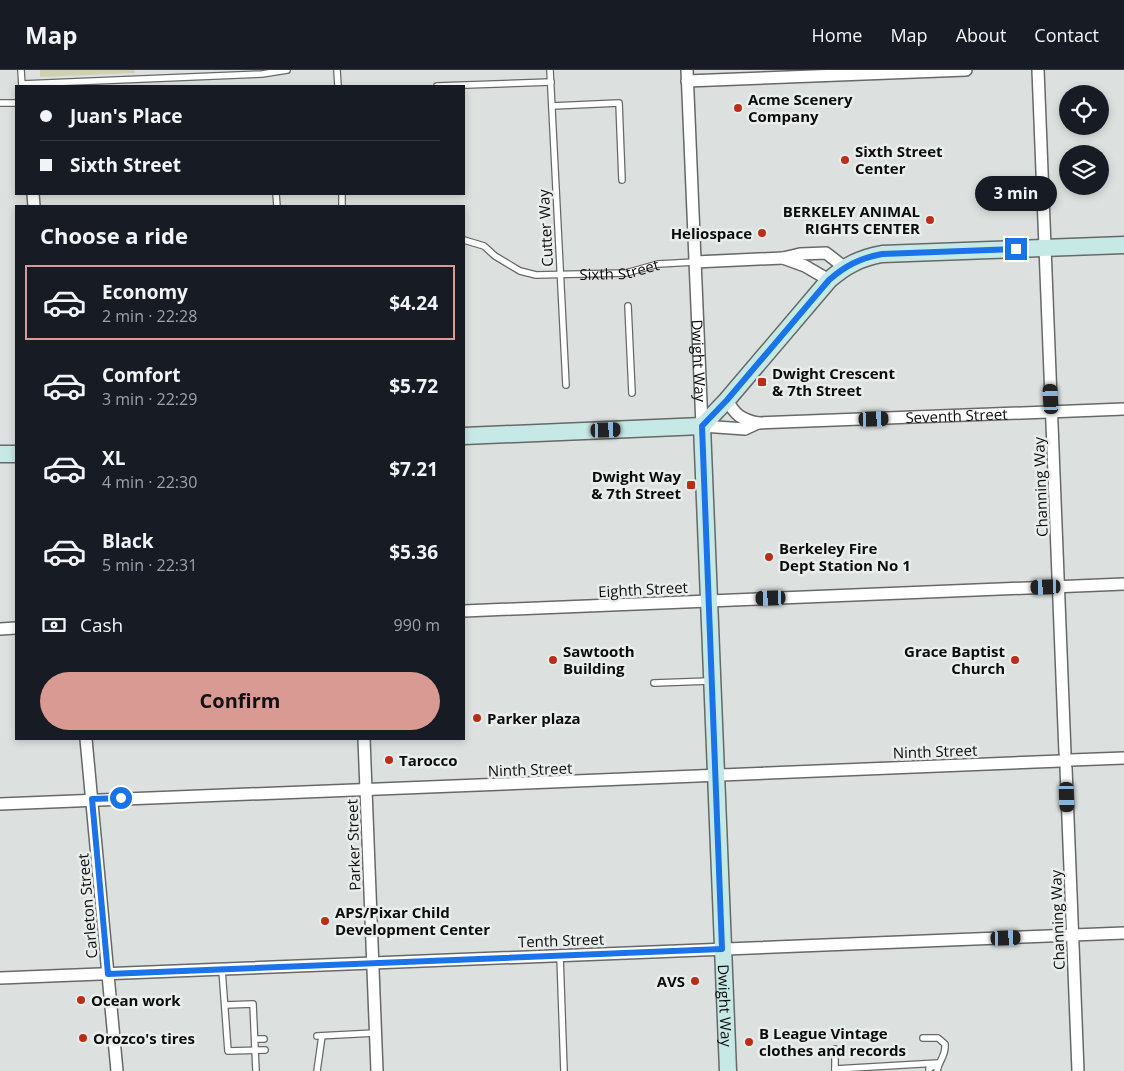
<!DOCTYPE html>
<meta charset="utf-8">
<style>
:root{--surface:#171b24;--page:#20242c;--text:#f1f3f6;--muted:#9ea1a6;--line:#363941;--accent:#d89a92}
body{margin:0;font-family:"Open Sans",sans-serif;background:var(--page);color:var(--text);height:100vh;display:flex;flex-direction:column;font-size:19px;white-space:nowrap}
*{box-sizing:border-box;margin:0}
p{font-size:16px;color:var(--muted)}
.icon{flex:none;width:28px;height:28px;fill:none;stroke:currentColor;stroke-width:2;stroke-linecap:round;stroke-linejoin:round}
.map{position:relative;flex:1;overflow:hidden}
.details{position:absolute;left:15px;top:135px;width:450px;height:535px;display:flex;flex-direction:column;background:var(--surface);border-radius:0px;box-shadow:0 2px 8px #0003}
.details>*{flex:none}
.top-card{position:absolute;left:15px;top:15px;width:450px;height:110px;border-radius:0px;box-shadow:0 2px 8px #0003;display:grid;align-content:center;height:110px;padding:0 25px;background:var(--surface)}
.buttons{position:absolute;left:1059px;top:15px;display:grid;gap:10px}
.buttons a{display:grid;place-items:center;width:50px;height:50px;border-radius:50%;background:var(--surface);box-shadow:0 2px 8px #0003;font-size:25px}
.end{position:absolute;width:22px;height:22px;margin:-11px;border:6px solid #1a73e8;background:#fff;box-shadow:0 0 0 2px #fff}
.from{border-radius:50%}
.bubble{position:absolute;height:35px;border-radius:18px;background:var(--surface);box-shadow:0 2px 8px #0003;font-size:16px;font-weight:700;line-height:35px;text-align:center}
.car{position:absolute;width:15px;height:30px;margin:-15px -8px;border-radius:6px;box-shadow:0 0 4px 1px #0007;background:linear-gradient(#222 24%,#8ab4d8 0 40%,#222 0 76%,#8ab4d8 0 86%,#222 0)}
.top-card b{display:flex;align-items:center;gap:18px;height:48px;font-size:19px}
.top-card b+b{border-top:1px solid var(--line)}
.top-card i{width:12px;height:12px;background:var(--text)}
ul{padding:0;list-style:none}
li{display:flex;align-items:center;gap:15px;height:75px;margin:0 10px 8px;padding:0 15px;border:2px solid transparent;border-radius:0px}
li div{flex:1}
li b{display:block;font-size:19px}
li em{font-style:normal;font-weight:700}
li.selected{border-color:var(--accent)}
li>.icon{width:45px;height:45px;stroke-width:1.5}
h2{padding:0 25px;font-size:22px;line-height:60px}
.pay{display:flex;align-items:center;gap:12px;height:55px;padding:0 25px;font-size:19px}
.pay p{margin-inline-start:auto}
.action{display:flex;gap:10px;margin-top:auto;padding:10px 25px}
.action a{flex:1;height:58px;border-radius:30px;background:var(--accent);color:#111;font-size:20px;font-weight:700;line-height:58px;text-align:center}
header{display:flex;align-items:center;gap:30px;box-sizing:border-box;height:70px;padding:0 25px;background:var(--surface);border-bottom:1px solid var(--line)}
header strong{font-size:24px}
nav{display:flex;gap:28px;margin-inline-start:auto;font-size:18px}
.map>svg:first-child{display:block}
</style>
<header>
<strong>Map</strong>
<nav><a>Home</a><a>Map</a><a>About</a><a>Contact</a></nav>
</header>
<div class="map">
<svg width="1124" height="1001" viewBox="0 0 1124 1001">
<rect width="100%" height="100%" fill="#dce0de"/>
<!-- green -->
<polygon fill="#d0d1b0" points="40,0 134,0 135,3 40,7"/>
<g fill="none" stroke-linecap="round" stroke-linejoin="round">
<!-- lane casing -->
<g stroke="#666967" stroke-width="8">
<g id="lane">
<polyline points="21,0 22,16"/>
<polyline points="337,0 338,16"/>
<polyline points="550,0 566,315"/>
<polyline points="22,14 262,4 287,0"/>
<polyline points="437,16 551,12"/>
<polyline points="0,33 16,33"/>
<polyline points="552,36 619,33 622,110"/>
<polyline points="276,124 277,136"/>
<polyline points="342,124 342,136"/>
<path id="s1" d="M464,170l20,6 11,10 25,15 16,4 90,-2 32,-9 37,-2"/>
<polyline points="628,236 632,323"/>
<polyline points="654,613 710,611"/>
<polyline points="560,886 564,1001"/>
<polyline points="222,900 228,981 265,980"/>
<polyline points="225,935 253,934 256,1001"/>
<polyline points="317,966 375,963"/>
<path d="M923,968h15l7,6c1,12 -6,16 -8,27"/>
<polyline points="255,969 264,969"/>
<polyline points="835,979 835,1001"/>
<polyline points="835,999 938,993"/>
<polyline points="317,1001 322,966"/>
<polyline points="929,1001 929,998 938,995"/>
</g>
</g>
<!-- street casing -->
<g stroke="#666967" stroke-width="14">
<g id="street">
<path id="s2" d="M687,0l15,356 43,3 13,-6"/>
<polyline points="1038,0 1065,683"/>
<polyline points="687,11 966,0"/>
<polyline points="33,124 34,136"/>
<polyline points="783,188 805,196 829,210"/>
<polyline points="695,192 783,188 800,184 826,183 844,197"/>
<path id="s3" d="M727,330c8,15 15,20 31,23l366,-14"/>
<polyline points="464,541 1124,514"/>
<polyline points="0,559 16,558"/>
<polyline points="86,669 117,1001"/>
<polyline points="364,669 377,1001"/>
<polyline points="1071,690 1124,688"/>
<polyline points="1066,698 1078,1001"/>
<path d="M0,734c354,-14 707,-28 1061,-43"/>
<polyline points="0,908 1124,863"/>
</g>
</g>
<!-- secondary casing -->
<g stroke="#666967" stroke-width="19">
<g id="secondary">
<path id="s4" d="M702,356l26,645"/>
<path d="M702,356l25,-26 102,-120c16,-14 31,-22 53,-26l242,-9"/>
<polyline points="464,366 702,356"/>
<polyline points="0,384 16,384"/>
</g>
</g>
<!-- lane -->
<use href="#lane" stroke="#fff" stroke-width="5.5"/>
<!-- street -->
<use href="#street" stroke="#fff" stroke-width="11"/>
<!-- secondary -->
<use href="#secondary" stroke="#c7e9e6" stroke-width="16"/>
</g>
<g fill="none" stroke-linecap="round" stroke-linejoin="round">
<!-- route -->
<path stroke="#1a73e8" stroke-width="6" d="M121,728l-29,1 16,175 614,-25 -20,-523 25,-26 102,-120c16,-14 31,-22 53,-26l134,-5"/>
</g>
<!-- markers -->
<g fill="#ba2e18" stroke="#e9edeb" stroke-width="2">
<circle cx="738" cy="38" r="5"/>
<circle cx="845" cy="90" r="5"/>
<circle cx="930" cy="150" r="5"/>
<circle cx="762" cy="163" r="5"/>
<rect x="757" y="307" width="10" height="10" rx="2.5"/>
<rect x="686" y="410" width="10" height="10" rx="2.5"/>
<circle cx="769" cy="487" r="5"/>
<circle cx="553" cy="590" r="5"/>
<circle cx="1015" cy="590" r="5"/>
<circle cx="477" cy="648" r="5"/>
<circle cx="389" cy="690" r="5"/>
<circle cx="325" cy="851" r="5"/>
<circle cx="695" cy="911" r="5"/>
<circle cx="81" cy="930" r="5"/>
<circle cx="83" cy="968" r="5"/>
<circle cx="749" cy="972" r="5"/>
</g>
<g text-anchor="middle" dominant-baseline="central" stroke-width="5" stroke-linejoin="round" paint-order="stroke">
<!-- poi labels -->
<g font-size="15" font-weight="bold" fill="#0b0c0b" stroke="#e9edeb" text-anchor="start">
<text x="748" y="29">Acme Scenery<tspan x="748" dy="17">Company</tspan></text>
<text x="855" y="81">Sixth Street<tspan x="855" dy="17">Center</tspan></text>
<text x="920" y="141" text-anchor="end">BERKELEY ANIMAL<tspan x="920" dy="17">RIGHTS CENTER</tspan></text>
<text x="752" y="163" text-anchor="end">Heliospace</text>
<text x="772" y="303">Dwight Crescent<tspan x="772" dy="17">&amp; 7th Street</tspan></text>
<text x="681" y="406" text-anchor="end">Dwight Way<tspan x="681" dy="17">&amp; 7th Street</tspan></text>
<text x="779" y="478">Berkeley Fire<tspan x="779" dy="17">Dept Station No 1</tspan></text>
<text x="563" y="581">Sawtooth<tspan x="563" dy="17">Building</tspan></text>
<text x="1005" y="581" text-anchor="end">Grace Baptist<tspan x="1005" dy="17">Church</tspan></text>
<text x="487" y="648">Parker plaza</text>
<text x="399" y="690">Tarocco</text>
<text x="335" y="842">APS/Pixar Child<tspan x="335" dy="17">Development Center</tspan></text>
<text x="685" y="911" text-anchor="end">AVS</text>
<text x="91" y="930">Ocean work</text>
<text x="759" y="963">B League Vintage<tspan x="759" dy="17">clothes and records</tspan></text>
<text x="93" y="968">Orozco's tires</text>
</g>
<!-- street labels -->
<g font-size="15" fill="#0b0c0b" stroke="#e9edeb">
<text transform="translate(545 158) rotate(-93)">Cutter Way</text>
<text stroke="none"><textPath href="#s1" startOffset="165">Sixth Street</textPath></text>
<text stroke="none"><textPath href="#s2" startOffset="291">Dwight Way</textPath></text>
<text stroke="none"><textPath href="#s3" startOffset="239">Seventh Street</textPath></text>
<text transform="translate(1040 417) rotate(-92)">Channing Way</text>
<text transform="translate(643 519) rotate(-3)">Eighth Street</text>
<text transform="translate(935 681) rotate(-2)">Ninth Street</text>
<text transform="translate(530 699) rotate(-2)">Ninth Street</text>
<text transform="translate(353 775) rotate(-92)">Parker Street</text>
<text transform="translate(87 836) rotate(-95)">Carleton Street</text>
<text transform="translate(1057 850) rotate(-92)">Channing Way</text>
<text transform="translate(561 870) rotate(-2)">Tenth Street</text>
<text stroke="none"><textPath href="#s4" startOffset="580">Dwight Way</textPath></text>
</g>
</g>
</svg>
<div class="buttons">
<a><svg class="icon" aria-label="locate" viewBox="0 0 24 24"><circle cx="12" cy="12" r="6"/><path d="M12 2v4M12 18v4M2 12h4M18 12h4"/></svg></a>
<a><svg class="icon" aria-label="layers" viewBox="0 0 24 24"><path d="M12 4l9 5-9 5-9-5zM3 14l9 5 9-5"/></svg></a>
</div>
<i class="end from" style="left:121px;top:728px"></i>
<i class="end" style="left:1016px;top:179px"></i>
<div class="bubble" style="left:975px;top:106px;width:82px">3 min</div>
<i class="car" style="left:1051px;top:329px;rotate:357deg"></i>
<i class="car" style="left:874px;top:349px;rotate:88deg"></i>
<i class="car" style="left:606px;top:360px;rotate:88deg"></i>
<i class="car" style="left:1046px;top:517px;rotate:268deg"></i>
<i class="car" style="left:771px;top:528px;rotate:268deg"></i>
<i class="car" style="left:1067px;top:727px;rotate:178deg"></i>
<i class="car" style="left:1006px;top:868px;rotate:88deg"></i>
<div class="top-card">
<b><i class="from"></i>Juan's Place</b>
<b><i></i>Sixth Street</b>
</div>
<section class="details">
<h2>Choose a ride</h2>
<ul>
<li class="selected"><svg class="icon" aria-label="car" viewBox="0 0 24 24"><path d="M5 17H2v-5l4-1 3-4h7l3 4 3 1v5h-3M9 17h6M6 11h13"/><circle cx="7" cy="17" r="2"/><circle cx="17" cy="17" r="2"/></svg><div><b>Economy</b><p>2 min · 22:28</p></div><em>$4.24</em></li>
<li><svg class="icon" aria-label="car" viewBox="0 0 24 24"><path d="M5 17H2v-5l4-1 3-4h7l3 4 3 1v5h-3M9 17h6M6 11h13"/><circle cx="7" cy="17" r="2"/><circle cx="17" cy="17" r="2"/></svg><div><b>Comfort</b><p>3 min · 22:29</p></div><em>$5.72</em></li>
<li><svg class="icon" aria-label="car" viewBox="0 0 24 24"><path d="M5 17H2v-5l4-1 3-4h7l3 4 3 1v5h-3M9 17h6M6 11h13"/><circle cx="7" cy="17" r="2"/><circle cx="17" cy="17" r="2"/></svg><div><b>XL</b><p>4 min · 22:30</p></div><em>$7.21</em></li>
<li><svg class="icon" aria-label="car" viewBox="0 0 24 24"><path d="M5 17H2v-5l4-1 3-4h7l3 4 3 1v5h-3M9 17h6M6 11h13"/><circle cx="7" cy="17" r="2"/><circle cx="17" cy="17" r="2"/></svg><div><b>Black</b><p>5 min · 22:31</p></div><em>$5.36</em></li>
</ul>
<div class="pay"><svg class="icon" aria-label="cash" viewBox="0 0 24 24"><path d="M3 7h18v10H3z"/><circle cx="12" cy="12" r="2"/></svg>Cash<p>990 m</p></div>
<div class="action"><a>Confirm</a></div>
</section>
</div>
